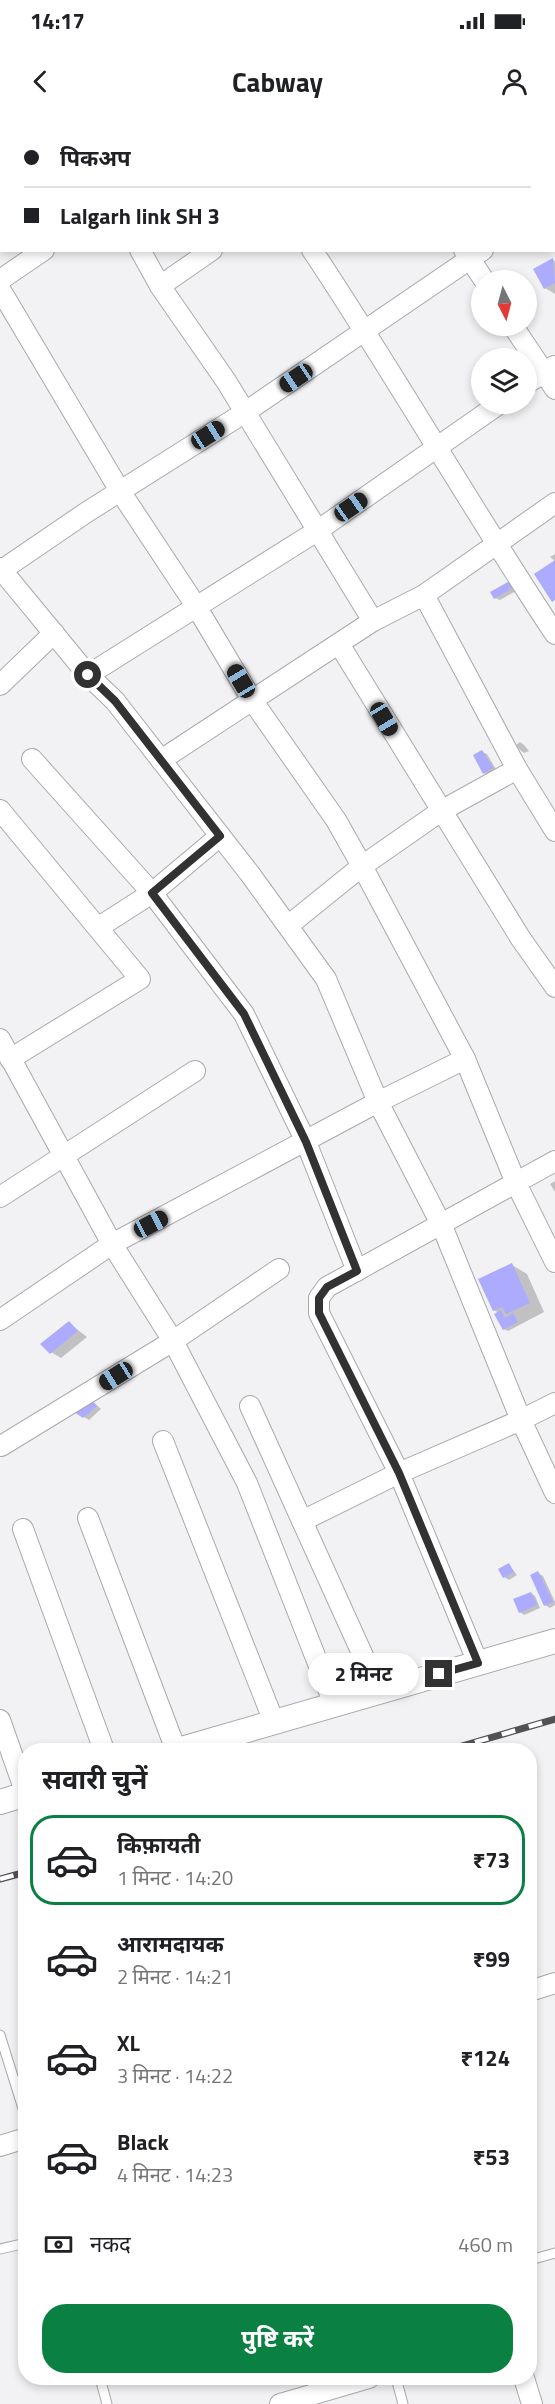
<!DOCTYPE html>
<html lang="hi">
<meta charset="utf-8">
<style>
:root{--surface:#fff;--page:#f2f2f2;--text:#202124;--muted:#757577;--line:#e0e0e0;--accent:#0b8043}
body{margin:0;font-family:"Titillium Web","Noto Sans Devanagari",sans-serif;background:var(--page);color:var(--text);height:100vh;display:flex;flex-direction:column;font-size:22px;white-space:nowrap}
*{box-sizing:border-box;margin:0}
p{font-size:20px;color:var(--muted)}
.icon{flex:none;width:33px;height:33px;fill:none;stroke:currentColor;stroke-width:2;stroke-linecap:round;stroke-linejoin:round}
.map{position:relative;flex:1;overflow:hidden}
.side{position:absolute;left:18px;top:1623px;width:519px;height:642px;display:flex;flex-direction:column;background:var(--surface);border-radius:24px;box-shadow:0 3px 9px #0003}
.side>*{flex:none}
.hud{position:absolute;left:0px;top:0px;width:555px;height:132px;box-shadow:0 3px 9px #0003;display:grid;align-content:center;height:132px;padding:0 24px;background:var(--surface)}
.needle{width:39px;rotate:174deg}
.buttons{position:absolute;left:471px;top:150px;display:grid;gap:12px}
.buttons a{display:grid;place-items:center;width:66px;height:66px;border-radius:50%;background:var(--surface);box-shadow:0 3px 9px #0003;font-size:30px}
.end{position:absolute;width:27px;height:27px;margin:-14px;border:8px solid #323233;background:#fff;box-shadow:0 0 0 3px #fff}
.from{border-radius:50%}
.bubble{position:absolute;height:42px;border-radius:21px;background:var(--surface);box-shadow:0 3px 9px #0003;font-size:20px;font-weight:700;line-height:42px;text-align:center}
.car{position:absolute;width:18px;height:36px;margin:-18px -9px;border-radius:8px;box-shadow:0 0 4px 2px #0007;background:linear-gradient(#222 24%,#8ab4d8 0 40%,#222 0 76%,#8ab4d8 0 86%,#222 0)}
.hud b{display:flex;align-items:center;gap:21px;height:57px;font-size:22px}
.hud b+b{border-top:2px solid var(--line)}
.hud i{width:15px;height:15px;background:var(--text)}
ul{padding:0;list-style:none}
li{display:flex;align-items:center;gap:18px;height:90px;margin:0 12px 9px;padding:0 12px;border:3px solid transparent;border-radius:24px}
li div{flex:1}
li b{display:block;font-size:22px}
li em{font-style:normal;font-weight:700}
li.current{border-color:var(--accent)}
li>.icon{width:54px;height:54px;stroke-width:1.5}
h2{padding:0 24px;font-size:27px;line-height:72px}
.pay{display:flex;align-items:center;gap:15px;height:66px;padding:0 24px;font-size:22px}
.pay p{margin-inline-start:auto}
.cta{display:flex;gap:12px;margin-top:auto;padding:12px 24px}
.cta a{flex:1;height:69px;border-radius:24px;background:var(--accent);color:#fff;font-size:24px;font-weight:700;line-height:69px;text-align:center}
.status{display:flex;justify-content:space-between;align-items:center;height:42px;padding:0 30px;background:var(--surface);direction:ltr}
.status svg{height:16px;fill:currentColor}
header{display:flex;justify-content:space-between;align-items:center;height:78px;padding:0 24px;background:var(--surface);font-size:27px;font-weight:700}
.map>svg:first-child{display:block}
</style>
<div class="status"><b>14:17</b><svg viewBox="0 0 49 12"><path d="M0 12V9h3v3zM5 12V6h3v6zM10 12V3h3v9zM15 12V0h3v12zM26 1h20v11H26zM47 4h2v5h-2z"/></svg></div>
<header><svg class="icon" aria-label="back" viewBox="0 0 24 24"><path d="M15 5l-7 7 7 7"/></svg>Cabway<svg class="icon" aria-label="person" viewBox="0 0 24 24"><circle cx="12" cy="8" r="4"/><path d="M4 21q1-7 8-7t8 7"/></svg></header>
<div class="map">
<svg width="555" height="2284" viewBox="0 0 555 2284">
<rect width="100%" height="100%" fill="#f2f2f5"/>
<!-- shadow -->
<g fill="#0003">
<polygon points="553,140 555,141 555,174 545,168 535,150"/>
<polygon points="555,434 555,441 550,437"/>
<polygon points="519,462 523,467 500,480 495,478"/>
<polygon points="520,622 524,625 529,631 524,633 520,630 516,625"/>
<polygon points="482,632 487,634 497,651 489,655 484,653"/>
<polygon points="555,1061 555,1072 550,1064"/>
<polygon points="512,1145 527,1154 544,1192 508,1211 504,1209 499,1193 494,1190"/>
<polygon points="69,1203 87,1217 61,1238 51,1232"/>
<polygon points="91,1280 101,1289 89,1300 84,1297"/>
<polygon points="509,1445 517,1455 509,1460 504,1457"/>
<polygon points="538,1453 543,1456 555,1482 555,1485 550,1488 545,1485"/>
<polygon points="531,1473 535,1476 540,1488 524,1495 520,1492"/>
</g>
<!-- building -->
<g fill="#acabfd">
<polygon points="553,138 555,163 544,169 533,149"/>
<polygon points="555,440 555,480 552,482 534,454"/>
<polygon points="515,458 519,464 494,479 490,472"/>
<polygon points="482,630 493,648 483,654 473,635"/>
<polygon points="512,1143 530,1183 506,1194 502,1187 493,1191 478,1159"/>
<polygon points="501,1190 505,1198 513,1193 518,1202 503,1210 494,1194"/>
<polygon points="69,1201 78,1211 50,1234 40,1224"/>
<polygon points="91,1279 97,1286 83,1298 74,1292"/>
<polygon points="509,1443 514,1452 503,1458 498,1449"/>
<polygon points="538,1451 553,1482 544,1486 530,1455"/>
<polygon points="531,1472 537,1485 519,1493 513,1479"/>
</g>
<g fill="none" stroke-linecap="round" stroke-linejoin="round">
<!-- service casing -->
<g stroke="#a9a9ac" stroke-width="11">
<g id="service">
<polyline points="0,1915 26,1998"/>
<polyline points="0,2129 26,2123"/>
<polyline points="530,2140 555,2133"/>
<polyline points="100,2258 107,2284"/>
<polyline points="396,2258 403,2284"/>
</g>
</g>
<!-- minor casing -->
<g stroke="#a9a9ac" stroke-width="22">
<g id="minor">
<polyline points="63,0 64,2"/>
<polyline points="224,0 225,2"/>
<polyline points="394,0 395,2"/>
<polyline points="543,0 544,2"/>
<polyline points="242,2 245,0"/>
<polyline points="554,43 555,50"/>
<polyline points="554,118 555,120"/>
<polyline points="140,130 160,166 226,261 373,501"/>
<path d="M312,130c84,126 159,258 243,384"/>
<polyline points="464,130 484,160"/>
<polyline points="0,160 44,130"/>
<polyline points="160,166 212,130"/>
<polyline points="0,169 120,371 196,486 252,580 336,700 362,746 465,939 516,1063 555,1142"/>
<polyline points="513,206 555,269"/>
<polyline points="526,264 554,246"/>
<polyline points="0,448 88,555 115,581 250,754 326,859 378,982 442,1106 521,1300 555,1373"/>
<polyline points="2,450 87,392 244,293 483,130"/>
<polyline points="424,475 517,649 555,711"/>
<polyline points="339,524 521,819 555,867"/>
<polyline points="88,555 317,411 499,284"/>
<polyline points="0,565 54,513"/>
<polyline points="32,639 152,773 244,894 306,1022 357,1151"/>
<polyline points="161,640 373,501 424,475 555,383"/>
<polyline points="0,690 140,859 10,939"/>
<polyline points="289,805 362,746 441,691 517,649"/>
<polyline points="99,807 152,773 220,716"/>
<polyline points="0,919 112,1124 173,1221 247,1363 334,1584"/>
<polyline points="0,1077 195,951"/>
<polyline points="0,1200 112,1124 378,982 465,939"/>
<polyline points="250,1286 379,1571"/>
<polyline points="163,1321 274,1602"/>
<polyline points="1,1326 173,1221 279,1149"/>
<polyline points="88,1398 176,1630"/>
<polyline points="302,1401 399,1353 521,1300 555,1283"/>
<polyline points="23,1409 104,1630"/>
<polyline points="478,1543 399,1353 319,1193 319,1178 327,1167 555,1041"/>
<polyline points="0,1600 26,1674"/>
<polyline points="530,1871 555,1863"/>
<polyline points="0,2026 26,2018"/>
<polyline points="524,2258 532,2284"/>
<polyline points="280,2284 369,2258"/>
</g>
</g>
<!-- tertiary casing -->
<g stroke="#a9a9ac" stroke-width="26">
<g id="tertiary">
<polyline points="178,1630 555,1521"/>
<polyline points="0,1682 26,1674"/>
</g>
</g>
<!-- service -->
<use href="#service" stroke="#fff" stroke-width="9"/>
<!-- minor -->
<use href="#minor" stroke="#fff" stroke-width="20"/>
<!-- tertiary -->
<use href="#tertiary" stroke="#fff" stroke-width="24"/>
<!-- rail casing -->
<g stroke="#525254" stroke-width="7">
<g id="rail">
<polyline points="448,1630 555,1599"/>
<polyline points="0,1759 26,1752"/>
</g>
</g>
<!-- rail -->
<use href="#rail" stroke="#fff" stroke-width="4.5" stroke-dasharray="14" stroke-linecap="butt"/>
</g>
<g fill="none" stroke-linecap="round" stroke-linejoin="round">
<!-- route -->
<polyline stroke="#323233" stroke-width="8" points="88,555 115,581 220,716 152,773 244,894 306,1022 357,1151 327,1167 319,1178 319,1193 399,1353 478,1543 439,1554"/>
</g>
</svg>
<div class="buttons">
<a><svg class="needle" viewBox="-14 -14 28 28"><path d="M0-13l5 13h-10z" fill="#e53935"/><path d="M0 13l5-13h-10z" fill="#757577"/></svg></a>
<a><svg class="icon" aria-label="layers" viewBox="0 0 24 24"><path d="M12 4l9 5-9 5-9-5zM3 14l9 5 9-5"/></svg></a>
</div>
<i class="end from" style="left:88px;top:555px"></i>
<i class="end" style="left:439px;top:1554px"></i>
<div class="bubble" style="left:308px;top:1533px;width:111px">2 मिनट</div>
<i class="car" style="left:296px;top:258px;rotate:236deg"></i>
<i class="car" style="left:208px;top:315px;rotate:58deg"></i>
<i class="car" style="left:351px;top:387px;rotate:55deg"></i>
<i class="car" style="left:241px;top:561px;rotate:329deg"></i>
<i class="car" style="left:384px;top:599px;rotate:149deg"></i>
<i class="car" style="left:151px;top:1104px;rotate:62deg"></i>
<i class="car" style="left:116px;top:1256px;rotate:238deg"></i>
<div class="hud">
<b><i class="from"></i>पिकअप</b>
<b><i></i>Lalgarh link SH 3</b>
</div>
<section class="side">
<h2>सवारी चुनें</h2>
<ul>
<li class="current"><svg class="icon" aria-label="car" viewBox="0 0 24 24"><path d="M5 17H2v-5l4-1 3-4h7l3 4 3 1v5h-3M9 17h6M6 11h13"/><circle cx="7" cy="17" r="2"/><circle cx="17" cy="17" r="2"/></svg><div><b>किफ़ायती</b><p>1 मिनट · 14:20</p></div><em>₹73</em></li>
<li><svg class="icon" aria-label="car" viewBox="0 0 24 24"><path d="M5 17H2v-5l4-1 3-4h7l3 4 3 1v5h-3M9 17h6M6 11h13"/><circle cx="7" cy="17" r="2"/><circle cx="17" cy="17" r="2"/></svg><div><b>आरामदायक</b><p>2 मिनट · 14:21</p></div><em>₹99</em></li>
<li><svg class="icon" aria-label="car" viewBox="0 0 24 24"><path d="M5 17H2v-5l4-1 3-4h7l3 4 3 1v5h-3M9 17h6M6 11h13"/><circle cx="7" cy="17" r="2"/><circle cx="17" cy="17" r="2"/></svg><div><b>XL</b><p>3 मिनट · 14:22</p></div><em>₹124</em></li>
<li><svg class="icon" aria-label="car" viewBox="0 0 24 24"><path d="M5 17H2v-5l4-1 3-4h7l3 4 3 1v5h-3M9 17h6M6 11h13"/><circle cx="7" cy="17" r="2"/><circle cx="17" cy="17" r="2"/></svg><div><b>Black</b><p>4 मिनट · 14:23</p></div><em>₹53</em></li>
</ul>
<div class="pay"><svg class="icon" aria-label="cash" viewBox="0 0 24 24"><path d="M3 7h18v10H3z"/><circle cx="12" cy="12" r="2"/></svg>नकद<p>460 m</p></div>
<div class="cta"><a>पुष्टि करें</a></div>
</section>
</div>
